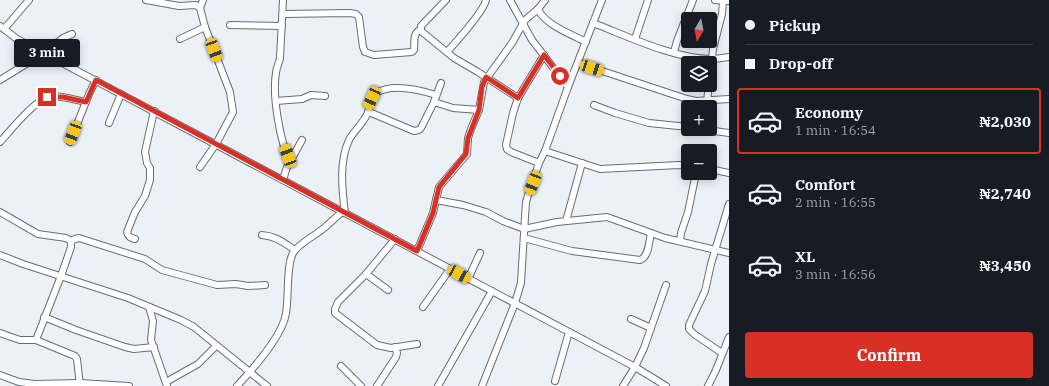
<!DOCTYPE html>
<meta charset="utf-8">
<style>
:root{--surface:#171b24;--page:#20242c;--text:#f1f3f6;--muted:#9ea1a6;--line:#363941;--accent:#d93025}
body{margin:0;font-family:"IBM Plex Serif",serif;background:var(--page);color:var(--text);height:100vh;display:flex;flex-direction:column;font-size:15px;white-space:nowrap}
*{box-sizing:border-box;margin:0}
p{font-size:13px;color:var(--muted)}
.icon{flex:none;width:22px;height:22px;fill:none;stroke:currentColor;stroke-width:2;stroke-linecap:round;stroke-linejoin:round}
.map{position:relative;flex:1;overflow:hidden}
.sheet{display:flex;flex-direction:column;background:var(--surface);width:320px}
.sheet>*{flex:none}
.banner{display:grid;align-content:center;height:88px;padding:0 16px;background:var(--surface)}
.needle{width:26px;rotate:190deg}
.fabs{position:absolute;left:681px;top:12px;display:grid;gap:8px}
.fabs a{display:grid;place-items:center;width:36px;height:36px;border-radius:4px;background:var(--surface);box-shadow:0 2px 10px #0003;font-size:20px}
.end{position:absolute;width:18px;height:18px;margin:-9px;border:5px solid #d93025;background:#fff;box-shadow:0 0 0 2px #fff}
.from{border-radius:50%}
.bubble{position:absolute;height:28px;border-radius:4px;background:var(--surface);box-shadow:0 2px 10px #0003;font-size:13px;font-weight:800;line-height:28px;text-align:center}
.car{position:absolute;width:12px;height:24px;margin:-12px -6px;border-radius:5px;box-shadow:0 0 3px 1px #0007;background:linear-gradient(#f5c518 24%,#345 0 40%,#f5c518 0 76%,#345 0 86%,#f5c518 0)}
.banner b{display:flex;align-items:center;gap:14px;height:38px;font-size:15px}
.banner b+b{border-top:1px solid var(--line)}
.banner i{width:10px;height:10px;background:var(--text)}
ul{padding:0;list-style:none}
li{display:flex;align-items:center;gap:12px;height:66px;margin:0 8px 6px;padding:0 8px;border:2px solid transparent;border-radius:4px}
li div{flex:1}
li b{display:block;font-size:15px}
li em{font-style:normal;font-weight:800}
li.on{border-color:var(--accent)}
li>.icon{width:36px;height:36px;stroke-width:1.5}
.action{display:flex;gap:8px;margin-top:auto;padding:8px 16px}
.action a{flex:1;height:46px;border-radius:4px;background:var(--accent);color:#fff;font-size:16px;font-weight:800;line-height:46px;text-align:center}
main{display:flex;flex:1;min-height:0}
.map>svg:first-child{display:block}
</style>
<main>
<div class="map">
<svg width="729" height="386" viewBox="0 0 729 386">
<rect width="100%" height="100%" fill="#ecf1f8"/>
<g fill="none" stroke-linecap="round" stroke-linejoin="round">
<!-- minor casing -->
<g stroke="#686d72" stroke-width="8">
<g id="minor">
<polyline points="146,0 179,6 196,5 200,8"/>
<path d="M283,0l-3,58c-1,6 -4,10 -4,15 -4,22 4,69 14,89"/>
<polyline points="510,0 532,40 568,87"/>
<polyline points="715,0 729,1"/>
<path d="M538,9c7,16 33,25 48,33"/>
<path d="M283,14l67,-1 6,1 3,3 4,30 2,5 9,3 38,-3 2,-2c1,-9 -2,-16 7,-21v-3l25,-26"/>
<path d="M593,23c34,13 82,36 118,36 5,0 12,-1 18,-2"/>
<polyline points="230,25 282,26"/>
<polyline points="0,26 17,39 635,367 666,386"/>
<polyline points="4,29 29,0"/>
<polyline points="421,29 421,31 454,58 478,72 518,98"/>
<polyline points="180,39 205,27"/>
<polyline points="635,39 648,0"/>
<path d="M447,52c9,-10 37,-41 39,-52"/>
<polyline points="674,52 677,41 693,0"/>
<polyline points="578,63 687,99 696,101 729,99"/>
<polyline points="710,76 713,49 722,14 723,1"/>
<polyline points="0,80 44,53 63,38 72,34"/>
<polyline points="276,101 302,99 311,95 325,96"/>
<polyline points="707,101 709,85"/>
<polyline points="434,102 453,108 479,110"/>
<polyline points="594,105 615,113 649,123 688,127"/>
<polyline points="369,112 414,131 419,130 421,128 434,102 441,83"/>
<polyline points="109,123 121,94"/>
<polyline points="700,129 729,133"/>
<path d="M0,142c11,-12 37,-45 52,-46 11,0 23,4 34,6"/>
<polyline points="70,142 89,94 96,80"/>
<polyline points="545,151 600,169 679,165 688,166"/>
<polyline points="539,163 511,152 507,149 506,145 513,113 518,98 544,55"/>
<polyline points="200,167 216,144 233,112 230,92 205,27 200,8 203,0"/>
<polyline points="710,169 729,173"/>
<polyline points="283,180 287,167 302,140"/>
<polyline points="436,200 463,205 486,212 503,221 524,229 557,222 607,217 665,238 729,253"/>
<polyline points="0,212 38,234 66,238 71,241"/>
<path d="M345,213c-3,-23 -6,-52 4,-73 4,-8 17,-20 19,-28 2,-6 1,-14 8,-19 16,-10 44,-3 60,2"/>
<polyline points="566,221 582,163"/>
<path d="M262,235c14,1 22,8 33,15"/>
<path d="M524,238l48,13 68,9c9,-3 9,-19 11,-27"/>
<path d="M135,239c-4,-1 -7,-2 -8,-7l8,-20 10,-16 5,-16v-12l-3,-5 -2,-11 9,-41"/>
<polyline points="395,239 366,274 338,302 335,309 335,313 377,345 391,348 417,344"/>
<polyline points="71,241 75,239 79,238 145,259 162,270 217,285 236,284 248,286 265,285"/>
<polyline points="680,241 681,233 688,212 696,173"/>
<polyline points="417,251 433,213 439,187 467,154 468,138 471,129 479,110 484,82 512,43 525,20 538,9 545,0"/>
<polyline points="0,255 23,264 128,298 181,320 194,327 267,386"/>
<polyline points="366,274 388,290"/>
<polyline points="468,279 480,253"/>
<polyline points="149,307 153,321 151,340 167,386"/>
<polyline points="423,307 450,269"/>
<polyline points="44,317 76,330 125,347 134,349 154,347"/>
<polyline points="631,319 651,328"/>
<polyline points="0,333 20,340 36,340 75,356 77,359 80,386"/>
<polyline points="36,340 61,276 71,247 71,241"/>
<polyline points="722,353 694,334 689,329 689,325 705,291 711,264 729,204"/>
<polyline points="341,366 361,386"/>
<polyline points="0,375 19,382 35,384 80,383 129,386"/>
<polyline points="555,381 569,332"/>
<polyline points="166,382 198,364 216,346"/>
<path d="M237,386c15,-16 46,-51 49,-73 3,-16 0,-47 7,-60 5,-9 23,-18 31,-25 6,-5 12,-11 18,-16"/>
<polyline points="377,386 396,357 397,353 395,347"/>
<polyline points="438,386 492,291"/>
<polyline points="482,386 515,303 521,283 525,217 526,202 529,192 539,163 545,151 568,87 602,0"/>
<polyline points="623,386 635,367 644,348 666,285"/>
<polyline points="708,386 716,370 729,337"/>
</g>
</g>
<!-- minor -->
<use href="#minor" stroke="#fff" stroke-width="6"/>
</g>
<g fill="none" stroke-linecap="round" stroke-linejoin="round">
<!-- route -->
<polyline stroke="#d93025" stroke-width="5" points="47,97 63,97 86,102 96,80 417,251 433,213 439,187 466,154 468,138 479,110 482,87 486,77 518,98 544,55 560,76"/>
</g>
</svg>
<div class="fabs">
<a><svg class="needle" viewBox="-14 -14 28 28"><path d="M0-13l5 13h-10z" fill="#e53935"/><path d="M0 13l5-13h-10z" fill="#9ea1a6"/></svg></a>
<a><svg class="icon" aria-label="layers" viewBox="0 0 24 24"><path d="M12 4l9 5-9 5-9-5zM3 14l9 5 9-5"/></svg></a>
<a>+</a>
<a>−</a>
</div>
<i class="end from" style="left:560px;top:76px"></i>
<i class="end" style="left:47px;top:97px"></i>
<div class="bubble" style="left:14px;top:39px;width:66px">3 min</div>
<i class="car" style="left:214px;top:50px;rotate:159deg"></i>
<i class="car" style="left:592px;top:68px;rotate:108deg"></i>
<i class="car" style="left:372px;top:98px;rotate:204deg"></i>
<i class="car" style="left:73px;top:133px;rotate:201deg"></i>
<i class="car" style="left:288px;top:156px;rotate:339deg"></i>
<i class="car" style="left:533px;top:183px;rotate:201deg"></i>
<i class="car" style="left:459px;top:274px;rotate:119deg"></i>
</div>
<section class="sheet">
<div class="banner">
<b><i class="from"></i>Pickup</b>
<b><i></i>Drop-off</b>
</div>
<ul>
<li class="on"><svg class="icon" aria-label="car" viewBox="0 0 24 24"><path d="M5 17H2v-5l4-1 3-4h7l3 4 3 1v5h-3M9 17h6M6 11h13"/><circle cx="7" cy="17" r="2"/><circle cx="17" cy="17" r="2"/></svg><div><b>Economy</b><p>1 min · 16:54</p></div><em>₦2,030</em></li>
<li><svg class="icon" aria-label="car" viewBox="0 0 24 24"><path d="M5 17H2v-5l4-1 3-4h7l3 4 3 1v5h-3M9 17h6M6 11h13"/><circle cx="7" cy="17" r="2"/><circle cx="17" cy="17" r="2"/></svg><div><b>Comfort</b><p>2 min · 16:55</p></div><em>₦2,740</em></li>
<li><svg class="icon" aria-label="car" viewBox="0 0 24 24"><path d="M5 17H2v-5l4-1 3-4h7l3 4 3 1v5h-3M9 17h6M6 11h13"/><circle cx="7" cy="17" r="2"/><circle cx="17" cy="17" r="2"/></svg><div><b>XL</b><p>3 min · 16:56</p></div><em>₦3,450</em></li>
</ul>
<div class="action"><a>Confirm</a></div>
</section>
</main>
